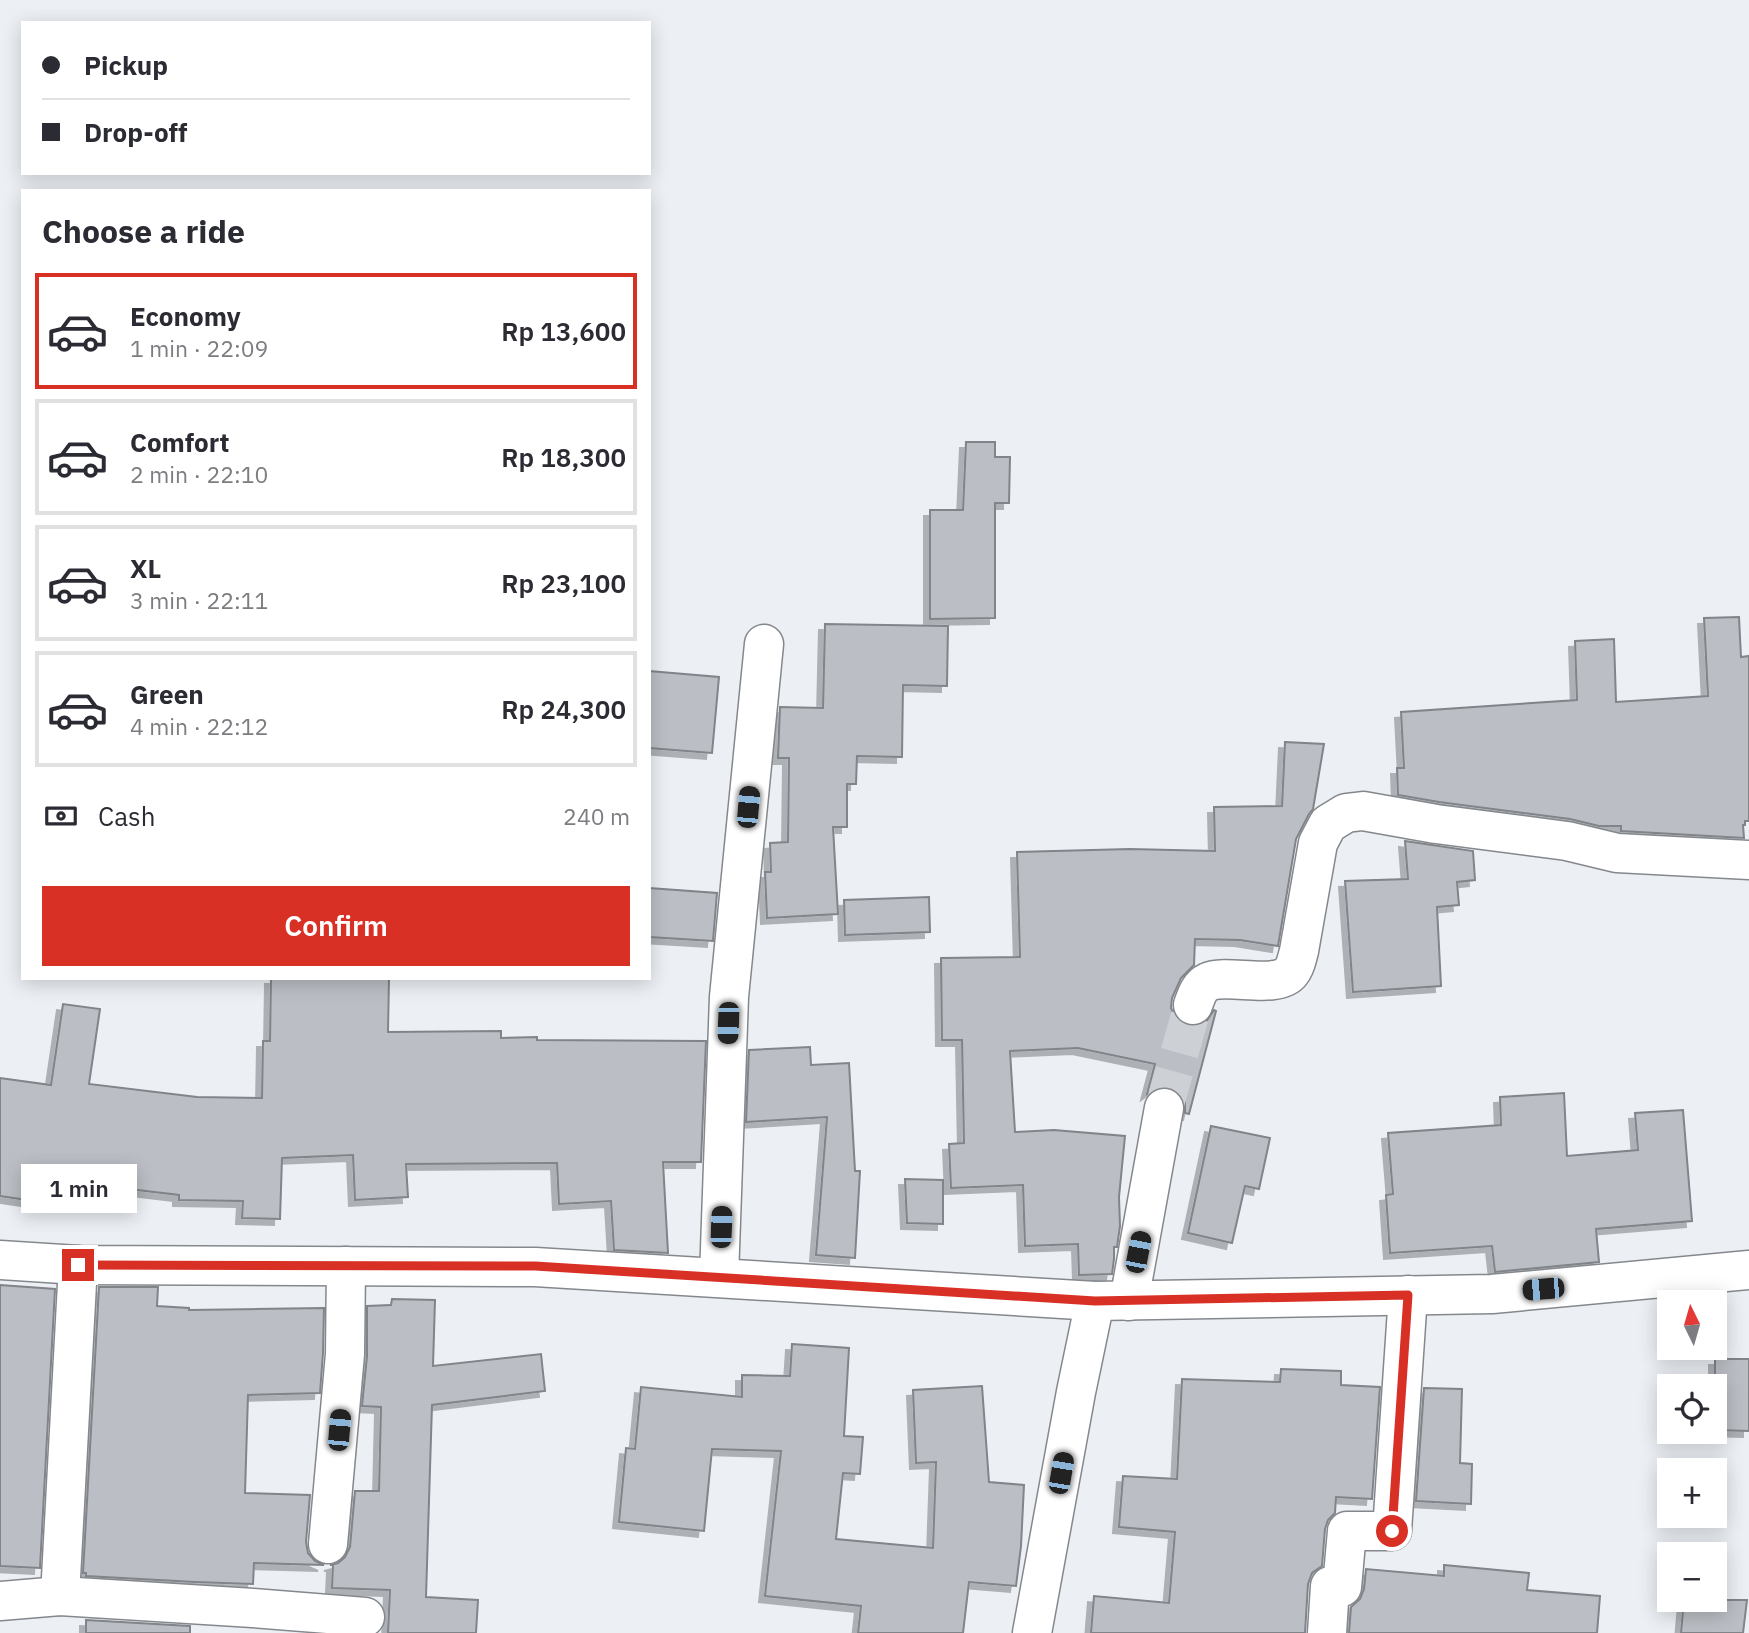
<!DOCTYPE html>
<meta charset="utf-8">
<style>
:root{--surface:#fff;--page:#f2f2f3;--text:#2b2b33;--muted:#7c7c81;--line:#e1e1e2;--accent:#d93025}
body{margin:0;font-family:"IBM Plex Sans",sans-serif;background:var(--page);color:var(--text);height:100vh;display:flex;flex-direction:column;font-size:26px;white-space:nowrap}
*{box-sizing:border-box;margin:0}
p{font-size:23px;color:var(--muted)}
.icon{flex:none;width:38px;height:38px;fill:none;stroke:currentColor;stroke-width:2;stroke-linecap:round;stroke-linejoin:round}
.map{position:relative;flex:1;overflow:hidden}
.details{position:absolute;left:21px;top:189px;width:630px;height:791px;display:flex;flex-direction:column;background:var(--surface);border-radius:0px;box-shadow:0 4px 18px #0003}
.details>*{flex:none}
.banner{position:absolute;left:21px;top:21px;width:630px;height:154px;border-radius:0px;box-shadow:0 4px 18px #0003;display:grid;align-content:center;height:154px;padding:0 21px;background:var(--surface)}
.needle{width:46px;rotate:355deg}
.buttons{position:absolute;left:1657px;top:1290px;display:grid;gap:14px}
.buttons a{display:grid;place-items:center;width:70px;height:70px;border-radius:0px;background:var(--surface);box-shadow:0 4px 18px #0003;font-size:35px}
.end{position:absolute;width:32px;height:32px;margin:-16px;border:9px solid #d93025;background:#fff;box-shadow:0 0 0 4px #fff}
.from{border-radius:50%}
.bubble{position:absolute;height:49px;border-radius:0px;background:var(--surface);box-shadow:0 4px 18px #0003;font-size:23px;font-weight:600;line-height:49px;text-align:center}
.car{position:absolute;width:21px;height:42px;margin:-21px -10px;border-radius:9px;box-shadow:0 0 5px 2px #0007;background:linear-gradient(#222 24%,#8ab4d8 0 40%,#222 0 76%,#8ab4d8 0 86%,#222 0)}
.banner b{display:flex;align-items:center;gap:24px;height:66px;font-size:26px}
.banner b+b{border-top:2px solid var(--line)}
.banner i{width:18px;height:18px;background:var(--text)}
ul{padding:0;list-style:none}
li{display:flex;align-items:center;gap:21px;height:116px;margin:0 14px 10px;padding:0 7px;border:4px solid var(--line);border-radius:0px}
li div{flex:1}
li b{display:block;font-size:26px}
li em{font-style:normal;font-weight:600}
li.active{border-color:var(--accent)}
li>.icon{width:63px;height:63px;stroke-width:1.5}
h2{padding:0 21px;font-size:32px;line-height:84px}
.pay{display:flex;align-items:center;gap:18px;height:77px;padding:0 21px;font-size:26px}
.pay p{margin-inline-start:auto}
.action{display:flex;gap:14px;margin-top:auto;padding:14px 21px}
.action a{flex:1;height:80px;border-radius:0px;background:var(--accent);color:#fff;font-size:28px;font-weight:600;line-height:80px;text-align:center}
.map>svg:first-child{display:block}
</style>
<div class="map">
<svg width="1749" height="1633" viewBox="0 0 1749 1633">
<defs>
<filter id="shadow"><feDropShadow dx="-6" dy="6" stdDeviation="0" flood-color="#0004"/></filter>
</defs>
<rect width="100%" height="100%" fill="#ecf0f5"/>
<!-- building -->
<g fill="#bbbec4" stroke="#818489" stroke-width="2" filter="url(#shadow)">
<polygon points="966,442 995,442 995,457 1010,457 1009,503 995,503 995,618 930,619 930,510 963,510"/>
<polygon points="1739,617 1741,657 1749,656 1749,821 1745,821 1745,825 1743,825 1744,838 1621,831 1621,826 1599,826 1570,819 1439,802 1398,795 1397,768 1404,768 1401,712 1577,700 1575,641 1614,639 1616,702 1708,696 1704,618"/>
<polygon points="825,624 948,626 947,686 903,685 902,757 857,756 856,784 847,784 847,827 833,827 838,914 767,918 765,872 771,872 770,843 788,842 789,758 778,758 780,707 823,708"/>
<polygon points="649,671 719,677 712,753 649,748"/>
<polygon points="1285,742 1324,744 1313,809 1309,814 1296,839 1278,946 1240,940 1195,939 1194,965 1181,978 1172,998 1171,1008 1176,1018 1186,1026 1197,1026 1206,1022 1214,1010 1216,1011 1189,1114 1185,1113 1185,1101 1179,1092 1169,1087 1157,1087 1147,1094 1155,1064 1078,1048 1010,1051 1015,1132 1054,1130 1125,1136 1119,1197 1120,1226 1117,1247 1114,1247 1114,1259 1112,1274 1079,1275 1078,1244 1025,1246 1023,1185 951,1188 949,1144 964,1143 962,1040 942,1040 941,958 1020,957 1017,852 1130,849 1215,851 1214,807 1282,806"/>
<polygon points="1405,841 1473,851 1475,880 1457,882 1459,905 1437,907 1441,986 1353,992 1345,881 1408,879"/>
<polygon points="649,888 717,893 713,941 649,937"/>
<polygon points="929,897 930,932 845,935 844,900"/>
<polygon points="271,978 389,978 388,1032 501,1031 501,1038 537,1037 537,1040 706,1041 701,1162 663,1162 668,1253 614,1250 611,1201 559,1204 557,1163 406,1164 408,1197 355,1200 353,1155 282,1158 280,1219 242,1218 243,1201 179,1200 179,1195 45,1179 41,1202 0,1196 0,1078 51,1085 63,1004 100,1009 89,1084 197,1097 262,1098 263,1041 270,1041"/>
<polygon points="810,1047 811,1065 849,1063 855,1171 860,1171 855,1258 816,1255 827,1117 746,1122 749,1050"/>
<polygon points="1564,1093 1567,1156 1638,1150 1635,1113 1683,1110 1692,1221 1596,1229 1599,1262 1495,1272 1492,1246 1390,1253 1386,1195 1393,1194 1388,1133 1501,1125 1500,1097"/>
<polygon points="1211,1126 1270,1138 1259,1189 1245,1186 1232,1243 1188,1233"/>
<polygon points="905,1179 943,1180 943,1224 907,1223"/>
<polygon points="0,1285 55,1289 40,1568 0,1566"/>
<polygon points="99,1287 158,1287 157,1306 189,1308 189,1310 324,1308 323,1353 320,1393 248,1395 245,1493 310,1495 306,1542 308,1553 315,1561 324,1565 254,1563 253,1584 195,1582 86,1576 86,1573 83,1573"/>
<polygon points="392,1299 435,1300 433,1366 541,1354 545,1391 432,1405 426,1597 478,1600 476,1633 388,1633 390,1590 332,1588 333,1565 330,1565 338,1563 345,1557 350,1547 355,1491 379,1491 381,1407 362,1406 367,1356 367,1306 391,1305"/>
<polygon points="792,1344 849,1348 844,1436 863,1437 860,1474 843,1473 836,1539 933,1548 936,1462 916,1463 913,1390 982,1386 989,1482 1024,1485 1021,1546 1016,1586 969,1582 963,1633 858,1633 861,1606 765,1596 781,1451 712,1449 704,1531 619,1522 626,1448 635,1449 641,1387 742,1397 742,1375 790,1376"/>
<polygon points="1715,1359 1749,1359 1749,1431 1715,1430"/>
<polygon points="1281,1369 1341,1371 1341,1385 1380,1387 1372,1499 1336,1497 1335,1513 1328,1520 1325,1529 1322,1566 1312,1573 1308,1584 1305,1633 1091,1633 1094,1596 1169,1603 1175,1532 1119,1527 1123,1476 1177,1479 1182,1379 1280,1382"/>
<polygon points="1424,1388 1462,1389 1460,1463 1472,1464 1471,1504 1416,1501"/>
<polygon points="1444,1565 1529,1573 1527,1590 1600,1596 1597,1633 1349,1633 1351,1607 1360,1599 1364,1589 1366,1569 1444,1576"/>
<polygon points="1684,1600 1747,1600 1743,1633 1681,1633"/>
<polygon points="86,1620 190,1626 190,1633 86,1633"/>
</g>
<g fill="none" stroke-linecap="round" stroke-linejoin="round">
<!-- minor-tunnel -->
<polyline stroke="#cdd0d5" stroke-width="38" stroke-dasharray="38 19" stroke-linecap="butt" points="1164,1108 1193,1005"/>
<!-- minor casing -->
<g stroke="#84888d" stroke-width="41">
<g id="minor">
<path d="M1193,1005c3,-8 6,-19 15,-23 19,-9 69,8 83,-10 5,-6 6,-14 8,-21l19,-108 10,-19 18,-11 17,-2 73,13 131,17 50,12 132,7"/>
<polyline points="0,1260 78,1265 535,1267 1095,1301 1492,1294 1749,1270"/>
<polyline points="719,1277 729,997 764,644"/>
<polyline points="1129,1301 1164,1108"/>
<polyline points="328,1544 345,1354 346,1266"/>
<polyline points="60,1596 78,1265"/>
<polyline points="0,1601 60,1596 253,1608 365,1617"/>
<polyline points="1032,1633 1076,1392 1095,1301"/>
<polyline points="1327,1633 1330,1586 1342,1587 1347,1531 1392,1531 1408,1295"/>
</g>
</g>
<!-- minor -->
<use href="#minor" stroke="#fff" stroke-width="38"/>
</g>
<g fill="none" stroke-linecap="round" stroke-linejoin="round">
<!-- route -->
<polyline stroke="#d93025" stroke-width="9" points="78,1265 535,1266 1095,1301 1408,1295 1392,1531"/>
</g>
</svg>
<div class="buttons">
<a><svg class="needle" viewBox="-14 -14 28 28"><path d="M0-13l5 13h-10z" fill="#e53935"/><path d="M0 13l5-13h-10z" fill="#7c7c81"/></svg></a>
<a><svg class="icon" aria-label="locate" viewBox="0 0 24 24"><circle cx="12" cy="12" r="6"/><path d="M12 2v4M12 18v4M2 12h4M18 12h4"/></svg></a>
<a>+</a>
<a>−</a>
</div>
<i class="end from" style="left:1392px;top:1531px"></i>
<i class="end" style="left:78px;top:1265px"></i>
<div class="bubble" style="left:21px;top:1164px;width:116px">1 min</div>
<i class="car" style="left:748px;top:807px;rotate:5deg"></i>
<i class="car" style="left:728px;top:1023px;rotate:182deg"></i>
<i class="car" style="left:721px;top:1227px;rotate:2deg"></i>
<i class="car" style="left:1138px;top:1252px;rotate:11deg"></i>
<i class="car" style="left:1543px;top:1289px;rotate:265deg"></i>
<i class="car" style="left:339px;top:1430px;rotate:5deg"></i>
<i class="car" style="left:1061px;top:1473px;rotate:10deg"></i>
<div class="banner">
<b><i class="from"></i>Pickup</b>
<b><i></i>Drop-off</b>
</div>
<section class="details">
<h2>Choose a ride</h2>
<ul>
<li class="active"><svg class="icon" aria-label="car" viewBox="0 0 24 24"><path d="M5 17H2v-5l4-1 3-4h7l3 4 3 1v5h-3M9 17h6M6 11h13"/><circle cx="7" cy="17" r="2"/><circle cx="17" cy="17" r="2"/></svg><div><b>Economy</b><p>1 min · 22:09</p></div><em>Rp 13,600</em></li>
<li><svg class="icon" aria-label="car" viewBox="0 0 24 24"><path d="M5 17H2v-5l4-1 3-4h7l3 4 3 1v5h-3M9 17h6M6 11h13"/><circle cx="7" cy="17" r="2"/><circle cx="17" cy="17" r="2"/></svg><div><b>Comfort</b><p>2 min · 22:10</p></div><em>Rp 18,300</em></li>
<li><svg class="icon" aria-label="car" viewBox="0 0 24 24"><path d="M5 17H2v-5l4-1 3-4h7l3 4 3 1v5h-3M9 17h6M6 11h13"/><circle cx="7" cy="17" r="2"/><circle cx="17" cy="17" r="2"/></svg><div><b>XL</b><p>3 min · 22:11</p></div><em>Rp 23,100</em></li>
<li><svg class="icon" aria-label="car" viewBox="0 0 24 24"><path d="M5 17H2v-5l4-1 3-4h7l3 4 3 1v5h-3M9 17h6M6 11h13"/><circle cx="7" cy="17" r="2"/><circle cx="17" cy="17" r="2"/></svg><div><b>Green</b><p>4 min · 22:12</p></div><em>Rp 24,300</em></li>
</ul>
<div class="pay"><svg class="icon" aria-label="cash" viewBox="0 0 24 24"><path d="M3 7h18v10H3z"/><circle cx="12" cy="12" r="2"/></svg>Cash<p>240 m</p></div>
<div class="action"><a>Confirm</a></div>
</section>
</div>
